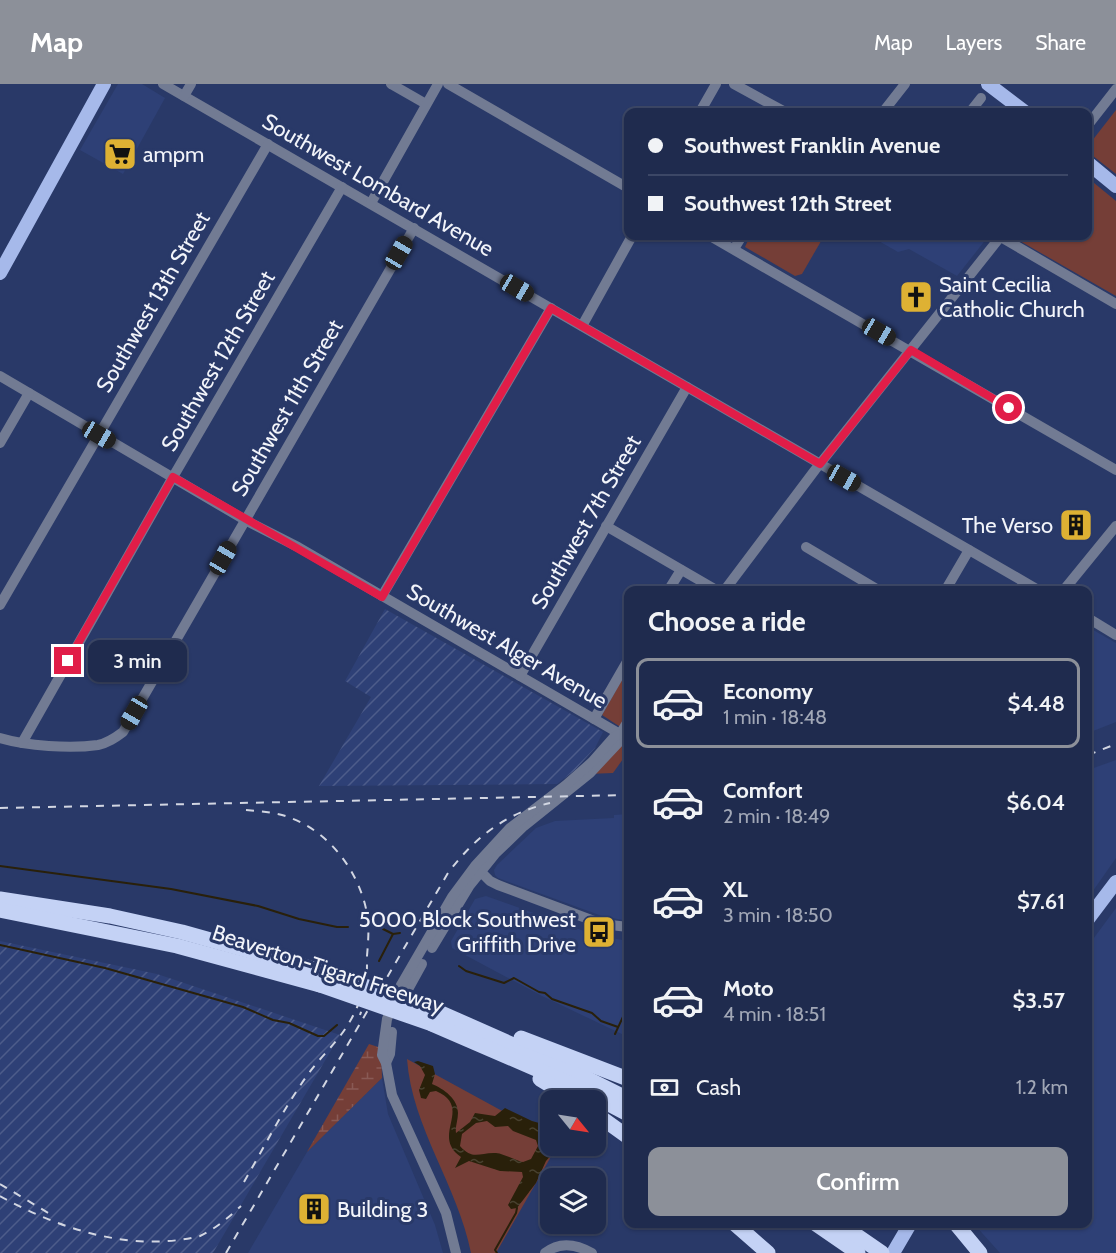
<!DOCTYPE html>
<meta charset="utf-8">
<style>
:root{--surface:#1f2b4e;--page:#273355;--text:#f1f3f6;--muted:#a1a7b6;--line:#3c4766;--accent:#8c9099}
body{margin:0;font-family:Cabin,sans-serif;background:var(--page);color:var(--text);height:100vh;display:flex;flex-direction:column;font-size:22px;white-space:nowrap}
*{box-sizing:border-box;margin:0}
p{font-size:20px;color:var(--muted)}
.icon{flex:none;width:33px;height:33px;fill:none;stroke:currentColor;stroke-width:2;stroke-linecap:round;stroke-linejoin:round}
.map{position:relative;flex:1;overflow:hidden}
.sheet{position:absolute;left:624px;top:502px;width:468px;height:642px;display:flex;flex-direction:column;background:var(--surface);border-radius:12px;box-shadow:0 2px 4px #0004,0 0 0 2px var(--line)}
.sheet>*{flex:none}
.hud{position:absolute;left:624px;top:24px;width:468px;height:132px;border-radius:12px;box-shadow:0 2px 4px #0004,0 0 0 2px var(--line);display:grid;align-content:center;height:132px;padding:0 24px;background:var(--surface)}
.needle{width:39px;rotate:120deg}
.controls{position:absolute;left:540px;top:1006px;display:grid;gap:12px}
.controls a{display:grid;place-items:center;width:66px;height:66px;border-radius:12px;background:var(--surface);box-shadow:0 2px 4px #0004,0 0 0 2px var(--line);font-size:30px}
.end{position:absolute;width:27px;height:27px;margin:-14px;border:8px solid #e11d48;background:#fff;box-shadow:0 0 0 3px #fff}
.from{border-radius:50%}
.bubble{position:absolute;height:42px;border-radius:12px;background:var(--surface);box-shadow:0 2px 4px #0004,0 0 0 2px var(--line);font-size:20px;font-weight:600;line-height:42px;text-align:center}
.car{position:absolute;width:18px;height:36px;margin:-18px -9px;border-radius:8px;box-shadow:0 0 4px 2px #0007;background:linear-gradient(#222 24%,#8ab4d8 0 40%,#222 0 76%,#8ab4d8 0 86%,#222 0)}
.hud b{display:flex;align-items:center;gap:21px;height:57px;font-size:22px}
.hud b+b{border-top:2px solid var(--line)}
.hud i{width:15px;height:15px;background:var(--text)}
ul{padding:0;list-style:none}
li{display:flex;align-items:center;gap:18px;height:90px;margin:0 12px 9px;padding:0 12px;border:3px solid transparent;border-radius:12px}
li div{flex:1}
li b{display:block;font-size:22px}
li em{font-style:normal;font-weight:600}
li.on{border-color:var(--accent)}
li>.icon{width:54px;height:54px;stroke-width:1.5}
h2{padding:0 24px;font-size:27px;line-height:72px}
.pay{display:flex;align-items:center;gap:15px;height:66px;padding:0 24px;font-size:22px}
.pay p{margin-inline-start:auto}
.action{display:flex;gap:12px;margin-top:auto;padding:12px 24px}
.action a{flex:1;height:69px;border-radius:12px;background:var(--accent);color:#fff;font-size:24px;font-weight:600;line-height:69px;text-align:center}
header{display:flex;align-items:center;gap:36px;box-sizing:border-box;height:84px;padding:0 30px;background:var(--accent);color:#fff}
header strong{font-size:28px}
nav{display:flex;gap:33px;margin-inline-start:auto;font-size:21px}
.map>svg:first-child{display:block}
</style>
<header>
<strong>Map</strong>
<nav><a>Map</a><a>Layers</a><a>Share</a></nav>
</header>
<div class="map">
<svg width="1116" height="1169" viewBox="0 0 1116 1169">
<defs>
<pattern id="industrial-furrows" width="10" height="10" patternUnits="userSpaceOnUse" patternTransform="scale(1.5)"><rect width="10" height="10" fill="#2e4076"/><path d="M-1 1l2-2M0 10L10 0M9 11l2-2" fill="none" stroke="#4d5c8a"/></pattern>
<pattern id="wetland-marsh" width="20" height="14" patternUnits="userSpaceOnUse" patternTransform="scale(1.5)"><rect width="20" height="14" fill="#753e37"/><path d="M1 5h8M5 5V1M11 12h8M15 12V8" fill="none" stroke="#895a55"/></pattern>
<pattern id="water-ripples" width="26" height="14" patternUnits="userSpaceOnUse" patternTransform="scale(1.5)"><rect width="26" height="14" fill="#29200a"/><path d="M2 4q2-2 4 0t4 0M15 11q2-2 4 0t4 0" fill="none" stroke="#48412f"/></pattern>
</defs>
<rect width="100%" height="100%" fill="#293968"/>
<!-- built -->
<g fill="#2e4076">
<polygon points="118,0 142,0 165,14 123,90 80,66"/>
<polygon points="870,152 983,152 987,154 957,192 909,165 898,168"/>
<polygon points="1088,543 1116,559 1116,638 1088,649"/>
<polygon points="1116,676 1116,774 1088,814 1088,686"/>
<polygon points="628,730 628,837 602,832 498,794 495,791 494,786 497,781 536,744 555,737 614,734 614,731"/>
<polygon points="486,812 595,851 628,857 628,953 542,912 452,864 451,857 475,815"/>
<polygon points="1116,824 1116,1169 1000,1169 974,1140 1088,1140 1088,862"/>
<polygon points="382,994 388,1030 435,1141 443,1169 248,1169 307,1068"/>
</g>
<!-- industrial -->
<g fill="url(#industrial-furrows)">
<polygon points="385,525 603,648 595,664 575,686 557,700 319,702 371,613 345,597"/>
<polygon points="0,857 157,890 340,951 213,1169 0,1169"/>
</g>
<!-- wetland -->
<polygon fill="url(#wetland-marsh)" points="369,960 381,964 382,994 307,1068"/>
<!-- park -->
<g fill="#753e37">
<polygon points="1116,26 1116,90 1088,68 1088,62"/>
<polygon points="1088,94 1116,117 1116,212 1013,153 1088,152"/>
<polygon points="750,152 824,152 802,190 795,192 745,163"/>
<polygon points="628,585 628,648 602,631"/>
<polygon points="610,652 628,663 628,668 613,689 588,690"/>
<path d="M407,975l143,78v9h7l-61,107h-25c-13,-67 -59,-125 -64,-194z"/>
</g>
<!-- water -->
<path fill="url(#water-ripples)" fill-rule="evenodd" d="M418,977l15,5 2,8 -3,10c12,5 26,15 26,29 0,7 -3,14 -2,20l14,-11 5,-9 20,3 10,-8 27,13 18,5v20h9l-13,15 -10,22 -19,25 -6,1 -3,-4 15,-28 -1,-5 -22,-1 -31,-10 -14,7 6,-11c-4,-3 -8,-6 -10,-11 -9,-19 17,-41 -15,-55l-6,1 -4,7 -5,-1 -2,-8 6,-15 -5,-9 -6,-4zM487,1037l8,6 13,-1 5,5 23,9 2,6 -7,13 -8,3c-9,-2 -18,-8 -27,-9 -16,-1 -23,8 -36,-7l2,-12 14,-11z"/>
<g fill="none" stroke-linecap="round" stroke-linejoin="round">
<!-- stream -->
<g stroke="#29200a" stroke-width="2">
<polyline points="0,782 171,805 258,822 299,835 337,843 348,843"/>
<polyline points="383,845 393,850 400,849"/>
<polyline points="0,861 105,884 243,923 273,936 289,939 318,952 324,952 337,941"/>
<polyline points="379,877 393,850"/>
<polyline points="459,882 466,887 504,899 514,894 539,908 545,909 552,915 592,929 601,937 618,943"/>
<polyline points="615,950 628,922"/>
<polyline points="497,1169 495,1166 516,1129 517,1124"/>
</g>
<!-- minor -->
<g stroke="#727b93" stroke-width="10">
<polyline points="163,0 1040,507"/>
<polyline points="391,0 426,20"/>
<polyline points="448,0 628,104"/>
<polyline points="734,0 785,28"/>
<polyline points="184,12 191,0"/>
<polyline points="700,28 716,0"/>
<polyline points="883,28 905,0"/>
<polyline points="970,28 981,14"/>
<polyline points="1088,41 1116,5"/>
<polyline points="371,119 438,0"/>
<polyline points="710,152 1116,386"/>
<polyline points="999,152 1116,220"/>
<polyline points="734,165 742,152"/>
<polyline points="582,242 632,152"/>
<polyline points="0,292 245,436 298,463 620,650"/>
<polyline points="0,359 29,309"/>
<polyline points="606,442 718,507"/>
<polyline points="806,463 880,507"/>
<polyline points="668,507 681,486"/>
<polyline points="724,507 815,386 1001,152"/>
<polyline points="945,507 969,466"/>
<polyline points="1063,507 1116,442"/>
<polyline points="382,512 551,224"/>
<polyline points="0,521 268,60"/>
<polyline points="1088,534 1116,551"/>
<polyline points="520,592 687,303"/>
<polyline points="594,635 628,576"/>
<path d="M0,654c27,8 70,11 98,7 10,-2 17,-7 25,-13l291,-504"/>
<polyline points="22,659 173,393 342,103"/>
<polyline points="477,784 490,797 498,801 602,840 628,843"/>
<polyline points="432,864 470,801 495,770 524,742 590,689 619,658 620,650 628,637"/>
<polyline points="401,918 422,880"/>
<polyline points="386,979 390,970 392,948"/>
<polyline points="456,1169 446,1129 392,1011 386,979 382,971 387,935 401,901 452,813 475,782 510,744 566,701 592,678 614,653 620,650"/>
<path d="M545,1169c15,-12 31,-9 47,0"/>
</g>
<!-- major -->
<g stroke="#a6b9ea" stroke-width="14">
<polyline points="988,0 1025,28"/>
<polyline points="1088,79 1116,102"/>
<polyline points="0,189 104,0"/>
<polyline points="1088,835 1116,798"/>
<polyline points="893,1169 910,1140"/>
</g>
<!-- highway -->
<g stroke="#c4d2f5" stroke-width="15">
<polyline points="0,815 110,832 182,848 328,889"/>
<polyline points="0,826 177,862 320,901"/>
<polyline points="439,928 572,987 628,1015"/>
<polyline points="432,940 573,1001 628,1030"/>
<polyline points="521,954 628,995"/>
<polyline points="540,995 576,1017"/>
<polyline points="596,1030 628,1053"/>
<polyline points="735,1140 768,1169"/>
<polyline points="816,1140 858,1169"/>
<polyline points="840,1140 882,1169"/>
<polyline points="956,1140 980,1169"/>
</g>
<!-- rail -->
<g stroke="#d2d6e2" stroke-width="2" stroke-dasharray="8 8" stroke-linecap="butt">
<polyline points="1088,671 1116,660"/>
<polyline points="0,724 628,711"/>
<path d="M246,726c12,1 24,2 36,5 46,13 80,58 86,105 1,12 0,24 -1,36 0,21 0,40 -7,59"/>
<path d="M244,1098c20,-35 39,-72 62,-105 19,-27 38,-38 52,-72"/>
<polyline points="0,1100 50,1130"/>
<path d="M0,1112c59,33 132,57 200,40 15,-7 28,-18 41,-30"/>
<path d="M226,1169l222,-380c27,-36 58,-60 102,-70"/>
</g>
<!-- highway-bridge -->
<g stroke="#c4d2f5" stroke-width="15">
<polyline points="328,889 439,928"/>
<polyline points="320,901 432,940"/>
</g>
</g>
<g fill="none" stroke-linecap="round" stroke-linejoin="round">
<!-- route -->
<polyline stroke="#e11d48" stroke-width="8" points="68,577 173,393 382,513 551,224 820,380 911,266 1009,324"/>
</g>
<!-- icons -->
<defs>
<g id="supermarket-square" transform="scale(1.725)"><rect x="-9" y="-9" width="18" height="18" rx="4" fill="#deb133" stroke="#293968"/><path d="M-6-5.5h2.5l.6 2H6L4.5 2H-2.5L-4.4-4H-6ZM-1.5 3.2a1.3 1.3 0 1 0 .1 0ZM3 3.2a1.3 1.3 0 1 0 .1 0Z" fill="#111"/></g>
<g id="church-square" transform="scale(1.725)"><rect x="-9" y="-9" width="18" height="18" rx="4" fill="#deb133" stroke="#293968"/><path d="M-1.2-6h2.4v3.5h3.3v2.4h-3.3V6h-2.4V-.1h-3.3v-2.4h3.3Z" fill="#111"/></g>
<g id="building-square" transform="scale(1.725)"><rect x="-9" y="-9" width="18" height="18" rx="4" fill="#deb133" stroke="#293968"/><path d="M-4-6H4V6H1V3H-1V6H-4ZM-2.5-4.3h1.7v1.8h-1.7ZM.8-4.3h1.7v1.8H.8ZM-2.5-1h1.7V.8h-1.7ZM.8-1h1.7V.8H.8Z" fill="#111"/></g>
<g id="bus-square" transform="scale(1.725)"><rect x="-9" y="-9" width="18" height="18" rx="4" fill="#deb133" stroke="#293968"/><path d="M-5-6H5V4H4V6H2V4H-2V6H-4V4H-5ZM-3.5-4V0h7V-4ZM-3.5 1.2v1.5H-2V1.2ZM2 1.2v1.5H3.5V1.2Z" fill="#111"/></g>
</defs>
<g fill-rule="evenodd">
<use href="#supermarket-square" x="120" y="70"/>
<use href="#church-square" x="916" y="213"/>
<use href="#building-square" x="1076" y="441"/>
<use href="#bus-square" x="599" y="848"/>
<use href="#building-square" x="314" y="1125"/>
</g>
<g text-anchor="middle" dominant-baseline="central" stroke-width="6" stroke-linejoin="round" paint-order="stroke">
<!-- poi labels -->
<g font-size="22" fill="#f2f4fa" stroke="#293968" text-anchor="start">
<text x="143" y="70">ampm</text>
<text x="939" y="200">Saint Cecilia<tspan x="939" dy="25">Catholic Church</tspan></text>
<text x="1053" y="441" text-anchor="end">The Verso</text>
<text x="576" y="835" text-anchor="end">5000 Block Southwest<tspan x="576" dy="25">Griffith Drive</tspan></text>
<text x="337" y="1125">Building 3</text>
</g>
<!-- street labels -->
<g font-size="22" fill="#f2f4fa" stroke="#293968">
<text transform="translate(378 101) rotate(30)">Southwest Lombard Avenue</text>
<text transform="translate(153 218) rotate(-60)">Southwest 13th Street</text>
<text transform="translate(218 277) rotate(-60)">Southwest 12th Street</text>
<text transform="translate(287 324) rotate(-60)">Southwest 11th Street</text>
<text transform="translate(586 438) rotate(-60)">Southwest 7th Street</text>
<text transform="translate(507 562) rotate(30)">Southwest Alger Avenue</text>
<text transform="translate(328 885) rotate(18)">Beaverton-Tigard Freeway</text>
</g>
</g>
</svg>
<div class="controls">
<a><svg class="needle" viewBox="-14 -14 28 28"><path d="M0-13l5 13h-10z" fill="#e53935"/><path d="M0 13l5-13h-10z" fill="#a1a7b6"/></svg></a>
<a><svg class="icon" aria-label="layers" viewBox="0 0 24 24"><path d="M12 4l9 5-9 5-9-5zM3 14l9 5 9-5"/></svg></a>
</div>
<i class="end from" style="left:1009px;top:324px"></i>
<i class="end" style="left:68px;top:577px"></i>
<div class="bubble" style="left:88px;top:556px;width:99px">3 min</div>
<i class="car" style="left:399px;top:169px;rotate:30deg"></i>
<i class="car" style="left:517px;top:204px;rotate:120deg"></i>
<i class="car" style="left:879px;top:248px;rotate:120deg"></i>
<i class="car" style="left:99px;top:351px;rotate:120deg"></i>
<i class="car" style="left:844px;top:394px;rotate:119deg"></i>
<i class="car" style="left:223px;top:474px;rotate:30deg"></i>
<i class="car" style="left:134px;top:629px;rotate:210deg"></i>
<div class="hud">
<b><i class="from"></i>Southwest Franklin Avenue</b>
<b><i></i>Southwest 12th Street</b>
</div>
<section class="sheet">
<h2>Choose a ride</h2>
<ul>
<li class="on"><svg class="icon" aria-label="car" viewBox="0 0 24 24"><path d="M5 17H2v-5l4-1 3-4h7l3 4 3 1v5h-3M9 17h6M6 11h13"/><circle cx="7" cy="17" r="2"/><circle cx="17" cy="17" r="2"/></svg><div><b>Economy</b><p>1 min · 18:48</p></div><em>$4.48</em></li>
<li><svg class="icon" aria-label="car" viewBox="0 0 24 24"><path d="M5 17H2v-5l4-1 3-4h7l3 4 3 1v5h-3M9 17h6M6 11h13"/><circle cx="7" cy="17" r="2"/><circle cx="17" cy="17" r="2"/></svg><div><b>Comfort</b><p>2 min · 18:49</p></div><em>$6.04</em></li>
<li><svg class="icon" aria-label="car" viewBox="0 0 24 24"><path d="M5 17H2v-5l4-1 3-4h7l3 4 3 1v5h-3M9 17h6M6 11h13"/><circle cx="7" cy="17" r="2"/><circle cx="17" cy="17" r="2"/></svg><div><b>XL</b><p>3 min · 18:50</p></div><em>$7.61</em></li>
<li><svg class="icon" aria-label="car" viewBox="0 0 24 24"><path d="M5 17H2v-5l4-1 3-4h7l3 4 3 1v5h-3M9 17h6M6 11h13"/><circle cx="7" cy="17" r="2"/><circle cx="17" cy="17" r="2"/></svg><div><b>Moto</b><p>4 min · 18:51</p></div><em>$3.57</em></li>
</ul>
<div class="pay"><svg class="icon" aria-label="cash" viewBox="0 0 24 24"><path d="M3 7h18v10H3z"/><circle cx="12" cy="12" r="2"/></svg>Cash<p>1.2 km</p></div>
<div class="action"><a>Confirm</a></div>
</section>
</div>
